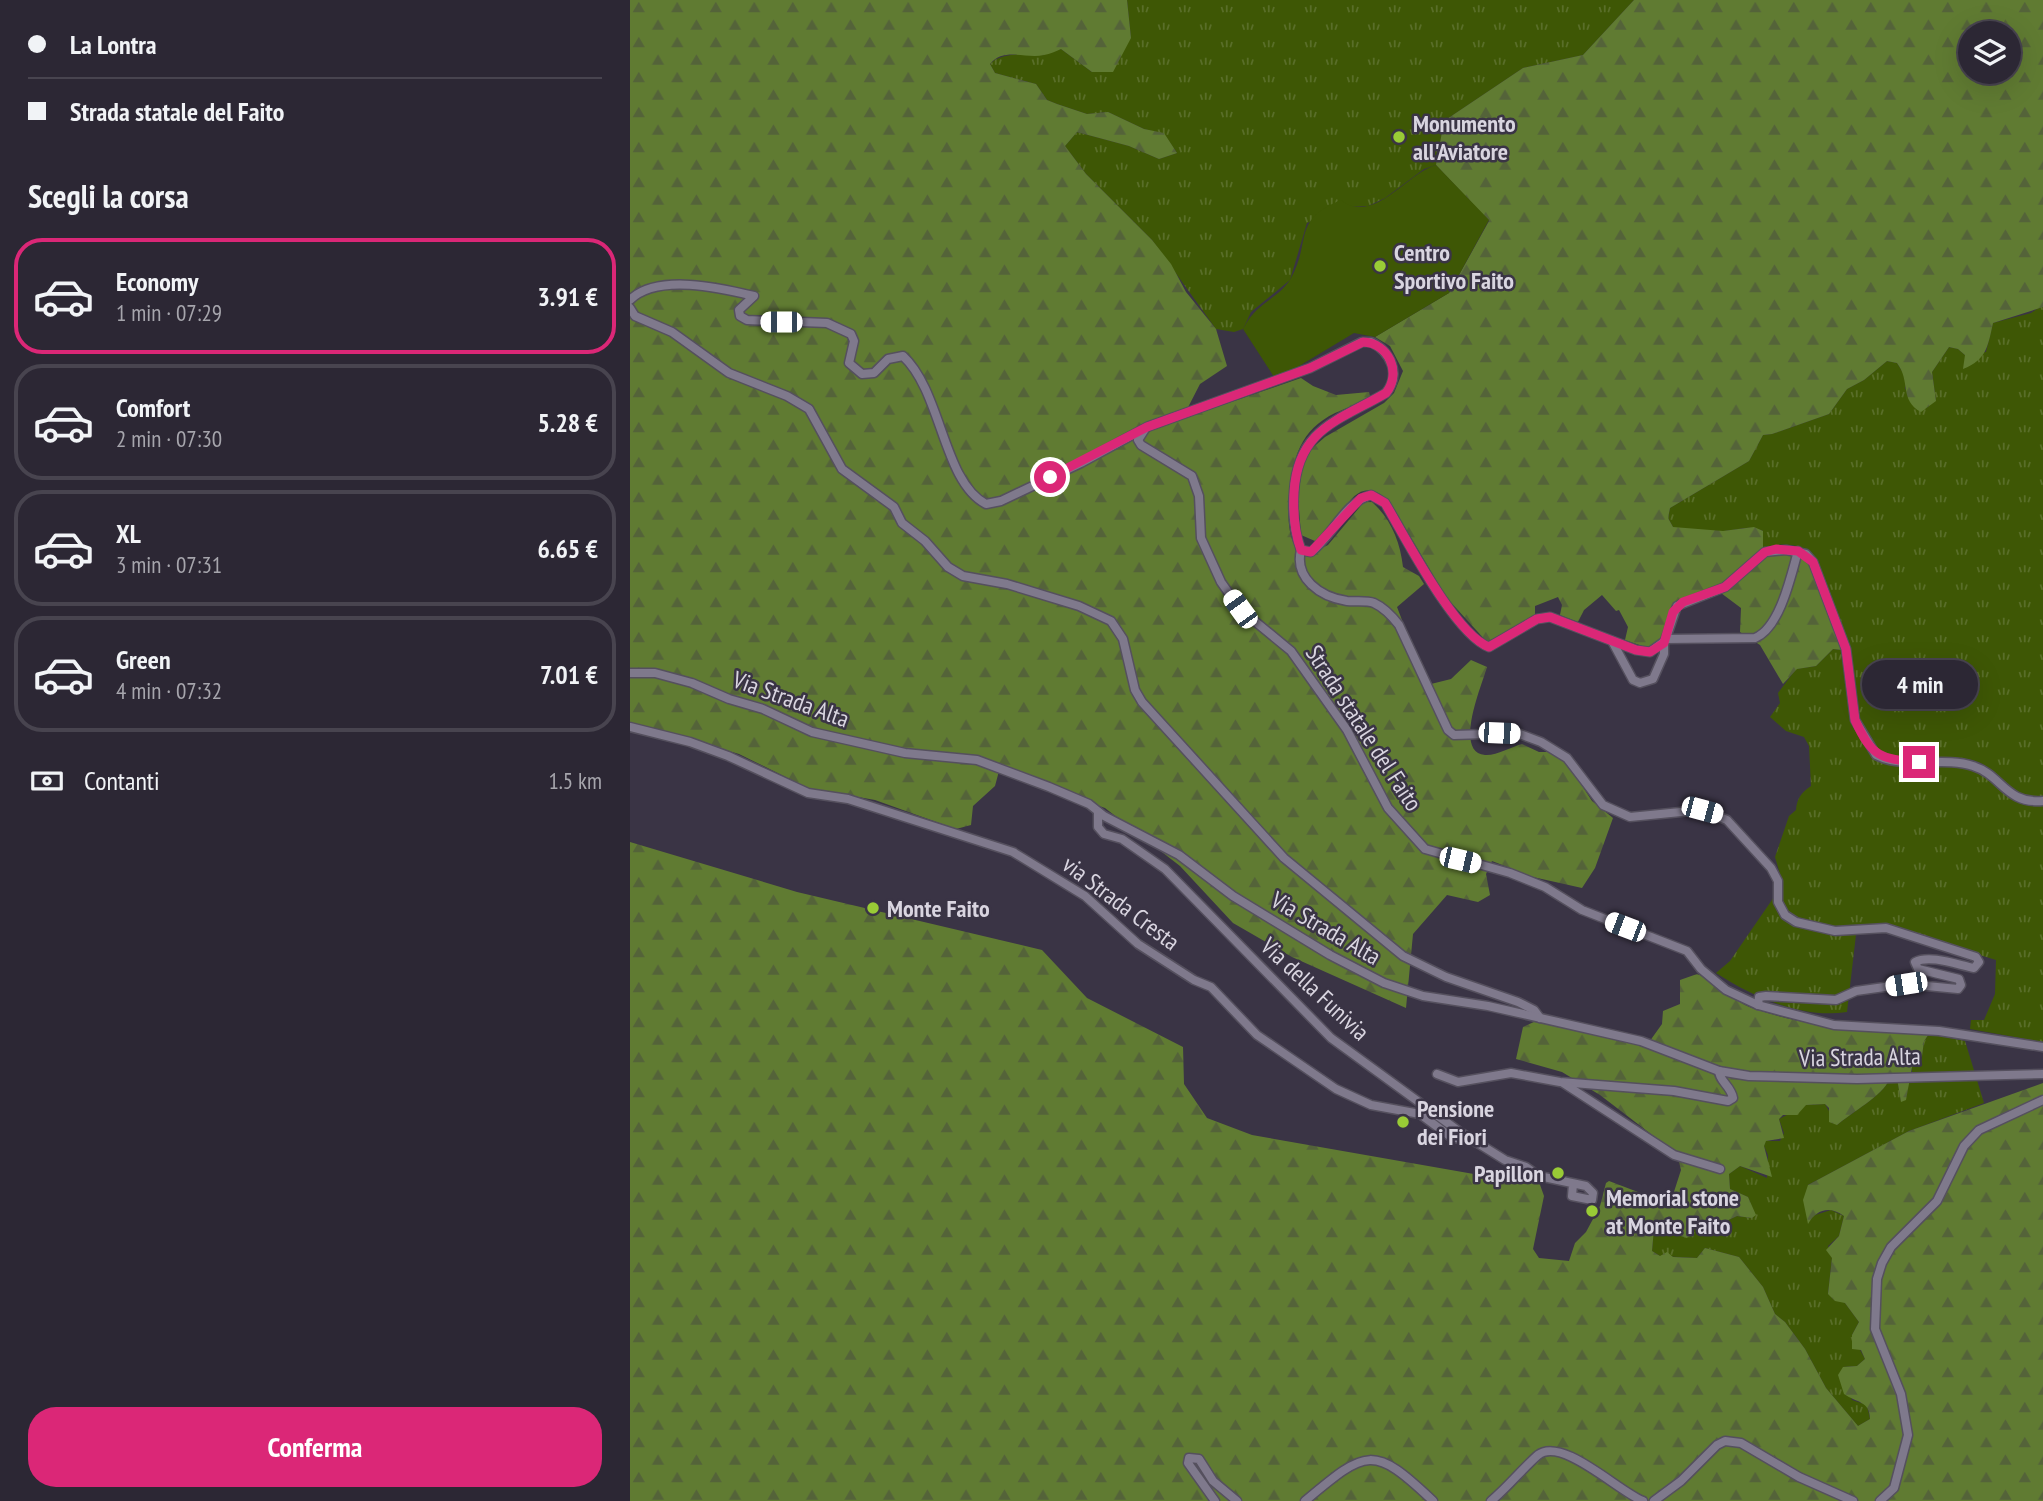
<!DOCTYPE html>
<html lang="it">
<meta charset="utf-8">
<style>
:root{--surface:#2c2734;--page:#383340;--text:#f1f3f6;--muted:#a6a5ac;--line:#48444f;--accent:#db2777}
body{margin:0;font-family:"PT Sans Narrow",sans-serif;background:var(--page);color:var(--text);height:100vh;display:flex;flex-direction:column;font-size:26px;white-space:nowrap}
*{box-sizing:border-box;margin:0}
p{font-size:23px;color:var(--muted)}
.icon{flex:none;width:38px;height:38px;fill:none;stroke:currentColor;stroke-width:2;stroke-linecap:round;stroke-linejoin:round}
.map{position:relative;flex:1;overflow:hidden}
.drawer{display:flex;flex-direction:column;background:var(--surface);width:630px}
.drawer>*{flex:none}
.banner{display:grid;align-content:center;height:154px;padding:0 28px;background:var(--surface)}
.tools{position:absolute;left:1328px;top:21px;display:grid;gap:14px}
.tools a{display:grid;place-items:center;width:63px;height:63px;border-radius:50%;background:var(--surface);box-shadow:0 7px 28px #0002,0 0 0 2px var(--line);font-size:35px}
.end{position:absolute;width:32px;height:32px;margin:-16px;border:9px solid #db2777;background:#fff;box-shadow:0 0 0 4px #fff}
.from{border-radius:50%}
.bubble{position:absolute;height:49px;border-radius:24px;background:var(--surface);box-shadow:0 7px 28px #0002,0 0 0 2px var(--line);font-size:23px;font-weight:700;line-height:49px;text-align:center}
.car{position:absolute;width:21px;height:42px;margin:-21px -10px;border-radius:9px;box-shadow:0 0 5px 2px #0007;background:linear-gradient(#fff 24%,#345 0 40%,#fff 0 76%,#345 0 86%,#fff 0)}
.banner b{display:flex;align-items:center;gap:24px;height:66px;font-size:26px}
.banner b+b{border-top:2px solid var(--line)}
.banner i{width:18px;height:18px;background:var(--text)}
ul{padding:0;list-style:none}
li{display:flex;align-items:center;gap:21px;height:116px;margin:0 14px 10px;padding:0 14px;border:4px solid var(--line);border-radius:28px}
li div{flex:1}
li b{display:block;font-size:26px}
li em{font-style:normal;font-weight:700}
li.current{border-color:var(--accent)}
li>.icon{width:63px;height:63px;stroke-width:1.5}
h2{padding:0 28px;font-size:32px;line-height:84px}
.pay{display:flex;align-items:center;gap:18px;height:77px;padding:0 28px;font-size:26px}
.pay p{margin-inline-start:auto}
.primary-button{display:flex;gap:14px;margin-top:auto;padding:14px 28px}
.primary-button a{flex:1;height:80px;border-radius:28px;background:var(--accent);color:#fff;font-size:28px;font-weight:700;line-height:80px;text-align:center}
main{display:flex;flex:1;min-height:0}
.map>svg:first-child{display:block}
</style>
<main>
<section class="drawer">
<div class="banner">
<b><i class="from"></i>La Lontra</b>
<b><i></i>Strada statale del Faito</b>
</div>
<h2>Scegli la corsa</h2>
<ul>
<li class="current"><svg class="icon" aria-label="car" viewBox="0 0 24 24"><path d="M5 17H2v-5l4-1 3-4h7l3 4 3 1v5h-3M9 17h6M6 11h13"/><circle cx="7" cy="17" r="2"/><circle cx="17" cy="17" r="2"/></svg><div><b>Economy</b><p>1 min · 07:29</p></div><em>3.91 €</em></li>
<li><svg class="icon" aria-label="car" viewBox="0 0 24 24"><path d="M5 17H2v-5l4-1 3-4h7l3 4 3 1v5h-3M9 17h6M6 11h13"/><circle cx="7" cy="17" r="2"/><circle cx="17" cy="17" r="2"/></svg><div><b>Comfort</b><p>2 min · 07:30</p></div><em>5.28 €</em></li>
<li><svg class="icon" aria-label="car" viewBox="0 0 24 24"><path d="M5 17H2v-5l4-1 3-4h7l3 4 3 1v5h-3M9 17h6M6 11h13"/><circle cx="7" cy="17" r="2"/><circle cx="17" cy="17" r="2"/></svg><div><b>XL</b><p>3 min · 07:31</p></div><em>6.65 €</em></li>
<li><svg class="icon" aria-label="car" viewBox="0 0 24 24"><path d="M5 17H2v-5l4-1 3-4h7l3 4 3 1v5h-3M9 17h6M6 11h13"/><circle cx="7" cy="17" r="2"/><circle cx="17" cy="17" r="2"/></svg><div><b>Green</b><p>4 min · 07:32</p></div><em>7.01 €</em></li>
</ul>
<div class="pay"><svg class="icon" aria-label="cash" viewBox="0 0 24 24"><path d="M3 7h18v10H3z"/><circle cx="12" cy="12" r="2"/></svg>Contanti<p>1.5 km</p></div>
<div class="primary-button"><a>Conferma</a></div>
</section>
<div class="map">
<svg width="1413" height="1501" viewBox="0 0 1413 1501">
<defs>
<pattern id="grass-tufts" width="24" height="20" patternUnits="userSpaceOnUse" patternTransform="scale(1.75)"><rect width="24" height="20" fill="#3e5705"/><path d="M3 7l-1-3M5 7V3M7 7l1-3M15 17l-1-3M17 17v-4M19 17l1-3" fill="none" stroke="#596e29"/></pattern>
<pattern id="forest-firs" width="22" height="20" patternUnits="userSpaceOnUse" patternTransform="scale(1.75)"><rect width="22" height="20" fill="#607b32"/><path d="M5 1l3.5 6h-7zM16 11l3.5 6h-7z" fill="#546339"/></pattern>
</defs>
<rect width="100%" height="100%" fill="#3a3445"/>
<!-- grass -->
<g fill="url(#grass-tufts)">
<path d="M497,0h507l-51,55 -60,13 -79,53 -8,44 -12,4 -39,29 -17,8 -19,1 -42,16 -17,57 -39,32 -8,17 -9,3 -18,-3 -64,-89 -66,-66 -21,-28 12,-14 52,14 30,13 18,-6 -13,-19 -20,-5 -36,-17 -21,2 -30,-10 -10,-4 -11,-16 -41,-11 -5,-9c13,-15 48,-7 71,-15l31,23 39,-34z"/>
<path d="M1410,307h3v489c-36,4 -42,-29 -71,-36 -29,-6 -66,5 -93,-8l-19,-33 -10,-72 -33,-88c-14,-16 -34,-17 -54,-11v-17c-14,-7 -25,-1 -39,0 -16,0 -36,0 -51,-4l-5,-9 2,-10 79,-47 14,-26 9,-1 57,-20 18,-25 17,-9 23,-19 10,2 10,16 -2,10 31,12 -4,-29 17,-25 9,2 7,6 21,-3 7,-29 38,-10z"/>
<path d="M1203,649l9,1 9,71 23,37c29,16 67,2 98,11 30,9 32,39 71,36v237l-73,-13 1,-9h13l11,-26 1,-34 -82,-25 -57,-9 -10,86c-45,7 -94,-15 -131,-39l14,-12 53,-77 -8,-27 14,-41 7,-6c1,-12 5,-17 15,-24l-2,-40 -5,-9 -18,-6 -16,-14 10,-14 -2,-10 18,-24 20,-3z"/>
<path d="M1299,1034l36,7 19,62 -75,28 -101,54 4,31 19,-6 13,6 -5,20 -11,10 4,12 -4,36 17,9 14,19 -7,13 13,24 -8,7 -14,1 9,33 15,5 3,14 -12,7 -32,-38 -21,-39 -20,-27 -10,-8 -12,-27 -24,-30 -34,-9 -8,10 -37,-2 -8,-5 2,-24h13l11,9 14,-15 20,-1 8,4 17,-8 15,2 3,-3 -7,-18 -18,-8 -1,-15 11,-8 27,12 1,-23 -4,-9 1,-5h15l4,-8 -5,-14 27,-14 19,-1 12,21c14,-12 46,-30 52,-45l8,-2 4,23 11,-25v-9l10,-12 2,-14z"/>
</g>
<!-- forest -->
<g fill="url(#forest-firs)" fill-rule="evenodd">
<path d="M0,0h497l4,38 -18,34h-21l-31,-23c-5,2 -11,5 -17,6 -19,4 -40,-8 -54,9l5,9 41,11 11,16 10,4 30,10 21,-2 36,17 20,4 13,20 -18,6 -30,-13 -52,-14 -12,14 21,28 66,66 19,24 15,28 30,37 11,37 -27,18 -18,35 119,-41 12,8 23,9 33,-3 1,4c-12,8 -23,12 -35,17 -35,17 -42,45 -46,81 -1,17 -2,39 7,54l24,1 8,-4 36,-43h8c19,17 28,39 31,65l16,9 5,8 -27,23 30,78 24,-6 20,-19 16,7c-5,18 -34,85 -2,88 11,1 26,-8 37,-11l17,8h9l20,12 24,37 21,17 -18,50 -13,20 -49,-11 -41,-16 -6,13 4,21 -12,7 -31,-7 -34,39 -7,74 -114,-51 -59,-34 -53,-57 -75,-58 -106,-37 -4,15 -22,20 -2,19 -15,4 -81,-29 -67,-12 -69,-34 -109,-32z"/>
<path d="M1004,0h409v307l-50,16c-5,22 -6,37 -30,46l2,-14 -7,-6 -9,-2 -17,25 4,29 -15,11c-22,-12 -10,-31 -24,-49l-10,-2 -23,19 -17,9 -18,25 -57,20 -9,1 -14,26 -79,47 -2,10 5,9 50,4 31,-4 9,4v17l-45,39 -37,13 -16,36 -14,13 -26,-9 3,-13 -9,-17 -3,1 -14,-16 -18,15 -6,12 -18,-7 2,-10 -4,-8 -23,9v10l-48,26 -41,-45 -56,-95c-39,-38 -48,28 -75,39l-14,-6 -3,-39 5,-32 6,-13 16,-14 59,-34 10,-10 9,-22 -13,-25 -15,-9 74,-44 40,-72 -53,-56 8,-44 79,-53 60,-13zM1340,33h39v39h-39z"/>
<polygon points="1156,553 1174,557 1180,564 1212,650 1203,649 1186,666 1167,669 1153,684 1130,645 1110,632 1111,608 1091,593 1137,555"/>
<path d="M0,842l167,50 245,58 45,48 96,49 1,37 23,34 45,17 273,48 14,-1 5,14 -11,53 6,9 30,3 6,-18 11,-11 14,-26 6,-23 3,-2 50,19 13,-2 9,-28 -4,-16 -77,-59 -38,-23 -46,-13 7,-32 13,-6 111,24 15,-21 1,-13 17,-7v-24l17,-6c10,3 36,27 55,34 62,21 113,23 177,26l-5,7 -2,15 -10,11 -6,33 -5,2 -4,-24 -8,2c-6,15 -38,33 -52,45l-8,-3v-14l-4,-4 -19,1 -9,10h-14l-4,4 5,19 -18,3 -2,5 8,31 -32,-11 -11,8 1,15 18,8 8,18 -4,3 -15,-2 -17,8c-10,-1 -21,-8 -32,1l3,9 -4,4c-13,-3 -19,-11 -33,-10l-2,23 8,5 7,-4 6,5 24,1 8,-10 34,9 24,30 12,27 10,8 20,27 21,39 32,38 12,-7c0,-18 -13,-16 -26,-25l-6,-19 5,-8 14,-1 8,-7 -4,-9 -9,-1v-14l7,-13 -14,-19 -10,-2 -7,-7 4,-36 -6,-8 13,-14 5,-20c-15,-11 -28,-6 -36,8l-5,-24 5,-15 101,-54 134,-48v418h-1413z"/>
</g>
<!-- green -->
<path fill="#3e5705" d="M806,165l53,55 -40,73 -74,44 -21,-4 -78,47 -33,-51c13,-27 36,-30 48,-51 21,-38 0,-57 50,-78 32,26 66,-27 95,-35z"/>
<g fill="none" stroke-linecap="round" stroke-linejoin="round">
<!-- minor casing -->
<g stroke="#55505e" stroke-width="11">
<g id="minor">
<path d="M0,300c27,-27 91,-12 124,-4l-15,14 1,6 7,4 80,3 24,11 3,7 -5,22 13,11 12,-1 14,-14 15,-3c39,36 40,126 83,148l15,-3 80,-38 66,-36 163,-59 52,-26h9c20,10 30,32 15,51 -48,28 -88,35 -92,99 -2,21 0,39 7,58"/>
<polyline points="0,308 5,316 42,332 99,373 157,396 179,409 212,469 264,507 272,523 295,541 318,567 333,576 377,584 449,606 481,621 493,639 505,690 512,702 654,858 773,956 816,977 888,1002 904,1010 910,1018"/>
<polyline points="515,429 508,440 511,445 562,476 569,496 571,538 591,582 610,609 661,651 717,730 758,808 795,849 880,873 915,887 952,910 1057,951 1071,969 1096,990 1128,1005 1204,1025 1309,1031 1413,1047"/>
<path d="M671,550c-7,28 19,47 46,51 8,1 19,-1 27,2 11,5 18,13 25,22l49,105 6,5 63,-2 24,9 26,16 36,47 27,12 71,-7 26,10 44,48 7,13v21l7,13 11,7 39,9 51,-3 90,29 3,5 -5,6c-16,-3 -44,-14 -59,-6l3,7 41,10 2,6 -3,4 -52,-5 -50,7 -20,9 -70,-4 -7,1 -1,8"/>
<path d="M671,550l10,2c21,-16 34,-50 60,-57l14,8c20,33 70,132 104,144l48,-28 13,-2 86,33 14,2 15,-11 12,-35 48,-19 40,-35 21,-2 20,4 7,8 33,87 9,71 21,35c29,15 67,1 97,11 29,9 32,38 70,35"/>
<path d="M1036,639l89,-1c25,-10 36,-62 43,-87"/>
<polyline points="982,641 1003,680 1010,683 1023,679 1034,654 1034,643"/>
<polyline points="0,673 25,673 62,683 99,699 133,709 182,732 275,753 347,760 419,787 459,804 474,816 549,855 603,896 700,955 754,983 793,996 858,1006 1011,1041 1089,1071 1119,1076 1227,1079 1413,1074"/>
<polyline points="0,727 60,742 98,756 178,793 218,799 383,852 455,896 508,944 564,980 581,987 627,1035 706,1089 741,1105 790,1114 821,1137 846,1142"/>
<polyline points="468,812 468,827 474,834 492,839 535,869 701,1038 830,1132 875,1160 896,1167 909,1176 956,1186 963,1193 962,1200 942,1196 943,1184"/>
<path d="M807,1074l21,8 53,-9 49,9 114,9 54,10 5,-3c-2,-12 -14,-17 -14,-27"/>
<polyline points="933,1083 1044,1155 1090,1169"/>
<polyline points="585,1501 558,1463 559,1458 569,1459 583,1481 607,1501"/>
<path d="M675,1501c62,-52 68,-57 128,0"/>
<path d="M861,1501c17,-14 31,-32 47,-46 24,-19 81,37 105,46"/>
<polyline points="1024,1501 1051,1481 1087,1445 1095,1441 1111,1443 1169,1477 1223,1501"/>
<polyline points="1250,1501 1264,1488 1278,1435 1271,1394 1245,1329 1247,1279 1252,1263 1261,1247 1307,1201 1334,1146 1349,1130 1413,1100"/>
</g>
</g>
<!-- minor -->
<use href="#minor" stroke="#7f798c" stroke-width="8"/>
</g>
<g fill="none" stroke-linecap="round" stroke-linejoin="round">
<!-- route -->
<path stroke="#db2777" stroke-width="9" d="M420,477l97,-50 163,-59 53,-26c26,1 39,31 23,51 -48,28 -88,36 -92,99 -1,21 0,39 7,58l10,2 50,-54 10,-3 14,8c20,34 70,131 104,144l48,-28 13,-2 86,33 14,2 14,-9 9,-31 10,-10 42,-15 40,-35 11,-3 22,2 15,11 33,87 9,71c17,37 25,39 64,42"/>
</g>
<!-- markers -->
<g fill="#99cb36" stroke="#3a3445" stroke-width="2.5">
<circle cx="769" cy="137" r="7"/>
<circle cx="750" cy="266" r="7"/>
<circle cx="243" cy="908" r="7"/>
<circle cx="773" cy="1122" r="7"/>
<circle cx="928" cy="1173" r="7"/>
<circle cx="962" cy="1211" r="7"/>
</g>
<g text-anchor="middle" dominant-baseline="central" stroke-width="5" stroke-linejoin="round" paint-order="stroke">
<!-- poi labels -->
<g font-size="24" font-weight="bold" fill="#d9d5e0" stroke="#3a3445" text-anchor="start">
<text x="783" y="123">Monumento<tspan x="783" dy="28">all'Aviatore</tspan></text>
<text x="764" y="252">Centro<tspan x="764" dy="28">Sportivo Faito</tspan></text>
<text x="257" y="908">Monte Faito</text>
<text x="787" y="1108">Pensione<tspan x="787" dy="28">dei Fiori</tspan></text>
<text x="914" y="1173" text-anchor="end">Papillon</text>
<text x="976" y="1197">Memorial stone<tspan x="976" dy="28">at Monte Faito</tspan></text>
</g>
<!-- street labels -->
<g font-size="24" fill="#d9d5e0" stroke="#3a3445">
<text transform="translate(161 699) rotate(20)">Via Strada Alta</text>
<text transform="translate(734 728) rotate(57)">Strada statale del Faito</text>
<text transform="translate(491 903) rotate(37)">via Strada Cresta</text>
<text transform="translate(696 928) rotate(30)">Via Strada Alta</text>
<text transform="translate(685 989) rotate(43)">Via della Funivia</text>
<text transform="translate(1230 1057) rotate(-1)">Via Strada Alta</text>
</g>
</g>
</svg>
<div class="tools">
<a><svg class="icon" aria-label="layers" viewBox="0 0 24 24"><path d="M12 4l9 5-9 5-9-5zM3 14l9 5 9-5"/></svg></a>
</div>
<i class="end from" style="left:420px;top:477px"></i>
<i class="end" style="left:1289px;top:762px"></i>
<div class="bubble" style="left:1232px;top:660px;width:116px">4 min</div>
<i class="car" style="left:151px;top:322px;rotate:270deg"></i>
<i class="car" style="left:610px;top:609px;rotate:324deg"></i>
<i class="car" style="left:869px;top:733px;rotate:92deg"></i>
<i class="car" style="left:1072px;top:810px;rotate:105deg"></i>
<i class="car" style="left:830px;top:860px;rotate:103deg"></i>
<i class="car" style="left:995px;top:927px;rotate:291deg"></i>
<i class="car" style="left:1276px;top:984px;rotate:261deg"></i>
</div>
</main>
